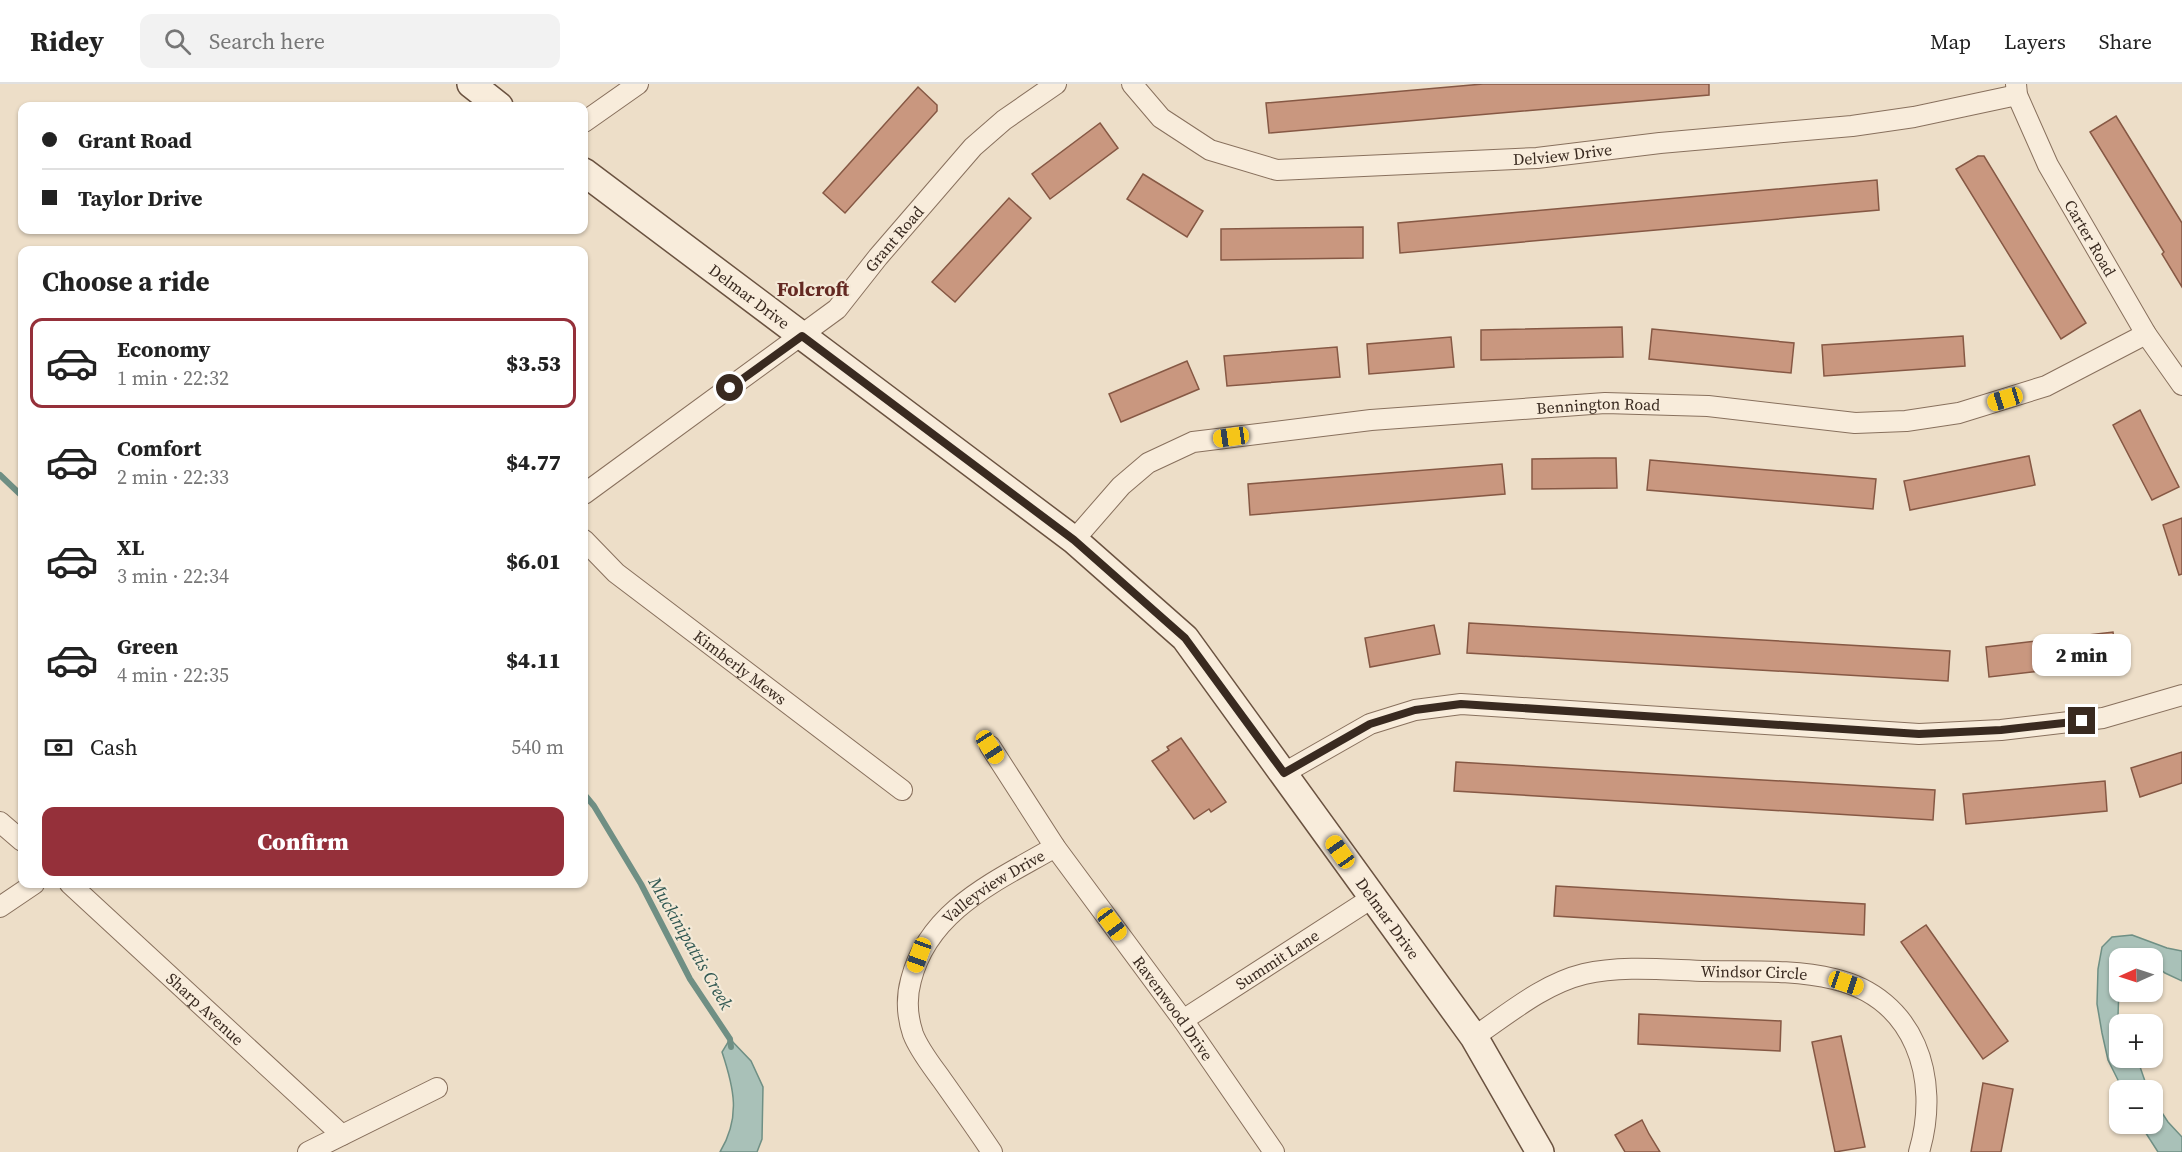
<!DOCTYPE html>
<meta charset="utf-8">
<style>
:root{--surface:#fff;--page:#f2f2f2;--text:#222;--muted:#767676;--line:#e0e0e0;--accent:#95303a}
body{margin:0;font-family:"Source Serif 4",serif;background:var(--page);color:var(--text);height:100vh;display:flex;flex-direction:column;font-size:22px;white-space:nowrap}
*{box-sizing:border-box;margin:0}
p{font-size:20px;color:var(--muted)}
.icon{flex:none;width:33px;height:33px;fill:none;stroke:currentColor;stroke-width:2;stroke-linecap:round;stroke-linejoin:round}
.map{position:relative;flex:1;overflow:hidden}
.details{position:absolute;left:18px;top:162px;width:570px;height:642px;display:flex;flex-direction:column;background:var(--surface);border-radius:12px;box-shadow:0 2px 4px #0004}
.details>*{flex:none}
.banner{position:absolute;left:18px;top:18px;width:570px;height:132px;border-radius:12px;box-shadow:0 2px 4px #0004;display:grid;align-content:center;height:132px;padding:0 24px;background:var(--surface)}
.needle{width:39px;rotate:267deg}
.fabs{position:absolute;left:2109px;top:864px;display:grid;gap:12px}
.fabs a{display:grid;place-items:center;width:54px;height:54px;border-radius:12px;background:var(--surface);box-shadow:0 2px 4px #0004;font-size:30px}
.end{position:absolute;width:27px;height:27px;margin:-14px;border:8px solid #392a20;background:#fff;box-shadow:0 0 0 3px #fff}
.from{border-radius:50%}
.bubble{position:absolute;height:42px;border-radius:12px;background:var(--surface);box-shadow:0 2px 4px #0004;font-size:20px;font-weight:800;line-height:42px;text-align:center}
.car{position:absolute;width:18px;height:36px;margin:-18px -9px;border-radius:8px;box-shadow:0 0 4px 2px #0007;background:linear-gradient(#f5c518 24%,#345 0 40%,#f5c518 0 76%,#345 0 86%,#f5c518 0)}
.banner b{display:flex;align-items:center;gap:21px;height:57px;font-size:22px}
.banner b+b{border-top:2px solid var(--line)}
.banner i{width:15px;height:15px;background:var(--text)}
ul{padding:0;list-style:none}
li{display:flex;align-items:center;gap:18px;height:90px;margin:0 12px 9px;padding:0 12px;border:3px solid transparent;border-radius:12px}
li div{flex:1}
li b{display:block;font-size:22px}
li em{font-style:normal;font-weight:800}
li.on{border-color:var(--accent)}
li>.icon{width:54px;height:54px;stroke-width:1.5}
h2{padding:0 24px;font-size:27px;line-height:72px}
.pay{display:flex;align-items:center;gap:15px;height:66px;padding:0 24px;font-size:22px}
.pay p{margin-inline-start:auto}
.cta{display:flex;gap:12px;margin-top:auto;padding:12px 24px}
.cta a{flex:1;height:69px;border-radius:12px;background:var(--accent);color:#fff;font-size:24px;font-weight:800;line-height:69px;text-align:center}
header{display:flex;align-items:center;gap:36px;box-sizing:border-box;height:84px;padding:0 30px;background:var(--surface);border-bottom:2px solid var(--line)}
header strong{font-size:28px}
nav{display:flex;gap:33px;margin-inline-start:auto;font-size:21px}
.search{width:420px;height:54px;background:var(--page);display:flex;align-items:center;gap:15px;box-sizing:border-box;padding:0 21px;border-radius:12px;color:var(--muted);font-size:22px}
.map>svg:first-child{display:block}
</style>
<header>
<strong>Ridey</strong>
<div class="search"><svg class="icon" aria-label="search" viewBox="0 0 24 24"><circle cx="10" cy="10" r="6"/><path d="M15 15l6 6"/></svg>Search here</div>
<nav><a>Map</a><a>Layers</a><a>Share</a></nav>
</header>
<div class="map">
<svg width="2182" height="1068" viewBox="0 0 2182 1068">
<rect width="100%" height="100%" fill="#eddec8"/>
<!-- water -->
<g fill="#a9c1b8" stroke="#6f8f84" stroke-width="1.5">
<polygon points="2132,851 2167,864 2182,867 2182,897 2165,889 2153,879 2152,874 2120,874 2118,932 2122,940 2120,940 2120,974 2137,974 2148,1006 2123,1006 2108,976 2102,949 2097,920 2098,885 2102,863 2112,853"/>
<path d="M730,955l21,22 12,26 -1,52 -5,13h-37c21,-35 14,-64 2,-100z"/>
<polygon points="2153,1015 2168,1038 2182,1053 2182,1068 2158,1068 2140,1040 2152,1040"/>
</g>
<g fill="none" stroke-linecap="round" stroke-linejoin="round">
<!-- stream -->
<g stroke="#6f8f84" stroke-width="6">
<polyline points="0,391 22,412"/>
<polyline points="584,710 594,722 641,800 690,895 730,955 731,963"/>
</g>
</g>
<!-- building -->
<g fill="#c9977f" stroke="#865844" stroke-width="1.5">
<polygon points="1483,0 1709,0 1709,11 1269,49 1266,19"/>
<polygon points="918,3 937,21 937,27 845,129 823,109"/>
<polygon points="2116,32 2182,139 2182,203 2162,170 2164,168 2090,48"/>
<polygon points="1100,39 1118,64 1050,115 1032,90"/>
<polygon points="1978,72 1984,72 2086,239 2061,255 1956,85"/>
<polygon points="1143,90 1203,127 1187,153 1127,115"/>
<polygon points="1877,96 1879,126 1400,169 1398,139"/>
<polygon points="1009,114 1031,134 955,218 932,198"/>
<polygon points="1363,143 1363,174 1221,176 1221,145"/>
<polygon points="1622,243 1623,273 1481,276 1481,246"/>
<polygon points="1652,245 1794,259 1791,289 1649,275"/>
<polygon points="1963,252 1965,282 1824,292 1822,261"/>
<polygon points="1451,253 1454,283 1369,290 1367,260"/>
<polygon points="1337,263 1340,293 1227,302 1224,272"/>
<polygon points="1187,277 1199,305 1121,338 1109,310"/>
<polygon points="2140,326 2179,403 2152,416 2113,341"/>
<polygon points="2029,372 2035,401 1910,426 1904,397"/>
<polygon points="1595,374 1616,374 1617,404 1532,405 1532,375"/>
<polygon points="1650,376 1876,395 1873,425 1647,406"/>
<polygon points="1502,380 1505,410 1250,431 1248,400"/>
<polygon points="2182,434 2182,490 2179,491 2163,441"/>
<polygon points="1469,539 1950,567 1948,597 1467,569"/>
<polygon points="1434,541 1440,570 1370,583 1365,554"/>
<polygon points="2113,548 2117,578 1989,593 1986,563"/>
<polygon points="1181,654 1226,718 1211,728 1209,725 1194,735 1152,677 1169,666 1167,663"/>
<polygon points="2182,668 2182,699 2140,713 2131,684"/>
<polygon points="1456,678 1935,706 1933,736 1454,707"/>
<polygon points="2105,697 2107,727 1966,740 1963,710"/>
<polygon points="1556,802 1865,820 1864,851 1554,832"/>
<polygon points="1926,841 2008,957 1983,975 1901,858"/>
<polygon points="1639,930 1781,937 1780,967 1638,960"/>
<polygon points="1841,952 1865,1063 1835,1068 1812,958"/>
<polygon points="1983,999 2013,1005 2001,1068 1971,1068"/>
<polygon points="1642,1036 1649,1050 1660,1068 1625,1068 1615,1051"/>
</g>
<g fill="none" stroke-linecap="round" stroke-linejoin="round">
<!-- street casing -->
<g stroke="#88705d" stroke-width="22">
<g id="street">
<path id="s1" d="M1132,0l29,34 49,32 67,20 260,-12 123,-15 192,-17 62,-9 103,-22"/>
<path id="s2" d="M2016,0l1,11 31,70 98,169 36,51"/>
<polyline points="584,38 638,0"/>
<path id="s3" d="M584,410l253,-185 41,-52 95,-110 31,-27 52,-36"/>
<path id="s4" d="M584,456l32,33 286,217"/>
<path id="s5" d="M1074,456l47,-54 27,-23 45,-21 178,-22 234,-17 103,3 147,17 51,-2 53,-8 87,-27 100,-52"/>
<path id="s6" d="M990,662l65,101 128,173 91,132"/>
<polyline points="1284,689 1370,640 1415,626 1461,620 1919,650 2001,646 2103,634 2182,611"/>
<polyline points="0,738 22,757"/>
<path id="s7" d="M70,800l272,251"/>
<polyline points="0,823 34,800"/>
<path id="s8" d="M1183,936l189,-122"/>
<path id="s9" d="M1474,953c34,-23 69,-53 110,-63 39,-9 83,-4 123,-3 41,1 86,-2 127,8 81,19 107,99 85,173"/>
<polyline points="308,1068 437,1004"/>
<path id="s10" d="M992,1068c-16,-24 -33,-48 -50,-72 -10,-14 -23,-30 -29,-46 -6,-18 -7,-36 -2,-54 18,-71 86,-99 144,-133"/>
</g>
</g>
<!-- secondary casing -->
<g stroke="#6a5240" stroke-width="30">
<g id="secondary">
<polyline points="471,0 499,22"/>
<path id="s11" d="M584,88l490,368 111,98 289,399 66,115"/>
</g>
</g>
<!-- street -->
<use href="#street" stroke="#f8ecdb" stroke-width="20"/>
<!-- secondary -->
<use href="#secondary" stroke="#f8ecdb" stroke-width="27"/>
</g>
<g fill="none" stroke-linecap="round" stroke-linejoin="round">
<!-- route -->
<polyline stroke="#392a20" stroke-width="8" points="730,304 802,252 1074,456 1185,554 1284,689 1370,640 1415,626 1461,620 1919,650 2001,646 2082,637"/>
</g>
<g text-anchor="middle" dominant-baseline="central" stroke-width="4.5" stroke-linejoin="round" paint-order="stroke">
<!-- street labels -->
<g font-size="16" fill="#392a20" stroke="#f4e9d7">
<text stroke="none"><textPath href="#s1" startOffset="459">Delview Drive</textPath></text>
<text stroke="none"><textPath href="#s3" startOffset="404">Grant Road</textPath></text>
<text stroke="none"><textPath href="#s2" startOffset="172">Carter Road</textPath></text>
<text stroke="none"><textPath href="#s11" startOffset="207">Delmar Drive</textPath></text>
<text stroke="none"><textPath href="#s5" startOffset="564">Bennington Road</textPath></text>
<text stroke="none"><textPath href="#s4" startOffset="202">Kimberly Mews</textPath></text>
<text stroke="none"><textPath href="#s10" startOffset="326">Valleyview Drive</textPath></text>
<text stroke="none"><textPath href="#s11" startOffset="1107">Delmar Drive</textPath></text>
<text stroke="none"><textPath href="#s8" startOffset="112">Summit Lane</textPath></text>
<text stroke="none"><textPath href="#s9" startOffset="298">Windsor Circle</textPath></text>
<text stroke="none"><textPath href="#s6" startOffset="320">Ravenwood Drive</textPath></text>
<text stroke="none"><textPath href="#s7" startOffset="184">Sharp Avenue</textPath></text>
</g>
<!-- water labels -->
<g font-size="18" font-style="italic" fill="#305852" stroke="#f4e9d7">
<text transform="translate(691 859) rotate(60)">Muckinipattis Creek</text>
</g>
<!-- quarter labels -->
<g font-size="20" font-weight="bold" fill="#642922" stroke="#f4e9d7">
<text x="813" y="205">Folcroft</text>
</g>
</g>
</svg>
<div class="fabs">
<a><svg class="needle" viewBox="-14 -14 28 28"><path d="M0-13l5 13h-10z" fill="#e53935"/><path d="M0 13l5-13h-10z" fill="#767676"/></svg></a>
<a>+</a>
<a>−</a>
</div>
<i class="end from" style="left:730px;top:304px"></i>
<i class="end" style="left:2082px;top:637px"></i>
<div class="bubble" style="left:2032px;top:550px;width:99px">2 min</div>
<i class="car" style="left:2005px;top:315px;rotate:253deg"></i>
<i class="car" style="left:1231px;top:353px;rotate:262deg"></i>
<i class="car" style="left:990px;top:663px;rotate:147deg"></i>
<i class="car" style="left:1340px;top:768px;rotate:325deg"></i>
<i class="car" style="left:1112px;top:840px;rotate:143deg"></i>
<i class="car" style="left:919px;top:871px;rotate:200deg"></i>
<i class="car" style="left:1846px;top:899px;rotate:109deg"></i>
<div class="banner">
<b><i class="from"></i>Grant Road</b>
<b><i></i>Taylor Drive</b>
</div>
<section class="details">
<h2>Choose a ride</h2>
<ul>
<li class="on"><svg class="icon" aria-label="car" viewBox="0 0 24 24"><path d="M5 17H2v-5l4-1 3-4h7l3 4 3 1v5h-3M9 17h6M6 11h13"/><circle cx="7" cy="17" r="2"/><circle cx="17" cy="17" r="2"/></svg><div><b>Economy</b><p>1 min · 22:32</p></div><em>$3.53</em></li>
<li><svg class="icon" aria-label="car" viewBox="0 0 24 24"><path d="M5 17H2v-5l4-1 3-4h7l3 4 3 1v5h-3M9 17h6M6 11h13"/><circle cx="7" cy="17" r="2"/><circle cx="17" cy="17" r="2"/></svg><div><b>Comfort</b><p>2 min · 22:33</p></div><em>$4.77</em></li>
<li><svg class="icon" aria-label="car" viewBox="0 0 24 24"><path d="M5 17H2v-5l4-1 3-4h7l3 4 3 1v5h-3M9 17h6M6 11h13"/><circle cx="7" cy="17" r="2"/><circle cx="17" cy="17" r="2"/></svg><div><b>XL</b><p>3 min · 22:34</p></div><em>$6.01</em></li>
<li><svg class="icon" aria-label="car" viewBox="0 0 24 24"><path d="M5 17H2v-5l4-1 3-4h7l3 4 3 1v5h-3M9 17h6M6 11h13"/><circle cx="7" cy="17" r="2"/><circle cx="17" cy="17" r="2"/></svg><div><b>Green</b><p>4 min · 22:35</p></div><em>$4.11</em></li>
</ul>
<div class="pay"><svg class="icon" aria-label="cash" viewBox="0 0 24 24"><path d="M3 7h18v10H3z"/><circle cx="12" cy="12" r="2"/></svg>Cash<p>540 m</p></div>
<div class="cta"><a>Confirm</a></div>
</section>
</div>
